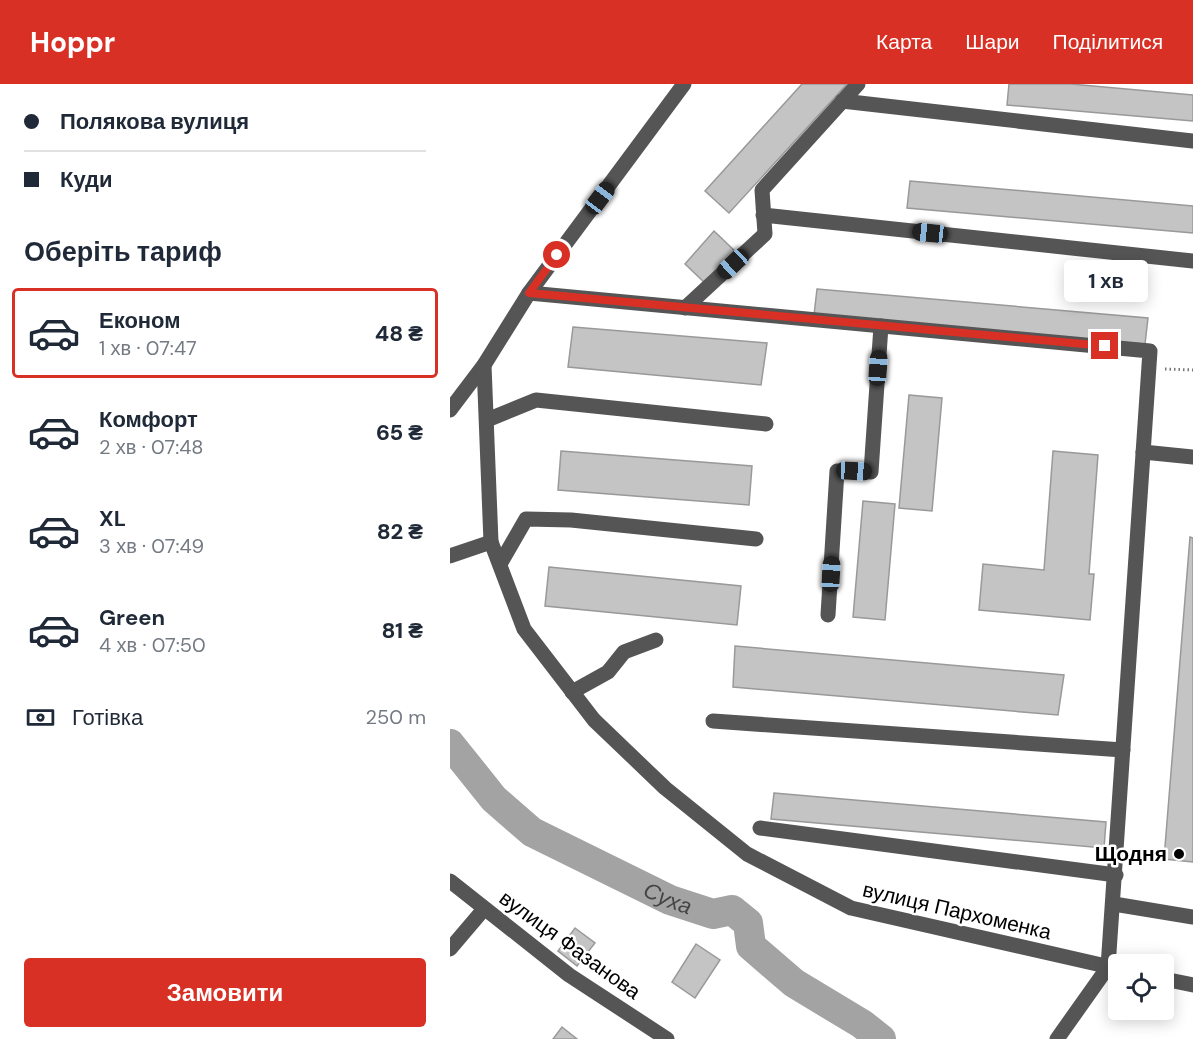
<!DOCTYPE html>
<html lang="uk">
<meta charset="utf-8">
<style>
:root{--surface:#fff;--page:#f6f6f7;--text:#1f2937;--muted:#747a83;--line:#e0e1e3;--accent:#d93025}
body{margin:0;font-family:"DM Sans",sans-serif;background:var(--page);color:var(--text);height:100vh;display:flex;flex-direction:column;font-size:22px;white-space:nowrap}
*{box-sizing:border-box;margin:0}
p{font-size:20px;color:var(--muted)}
.icon{flex:none;width:33px;height:33px;fill:none;stroke:currentColor;stroke-width:2;stroke-linecap:round;stroke-linejoin:round}
.map{position:relative;flex:1;overflow:hidden}
.drawer{display:flex;flex-direction:column;background:var(--surface);width:450px}
.drawer>*{flex:none}
.guide{display:grid;align-content:center;height:132px;padding:0 24px;background:var(--surface)}
.controls{position:absolute;left:658px;top:870px;display:grid;gap:12px}
.controls a{display:grid;place-items:center;width:66px;height:66px;border-radius:6px;background:var(--surface);box-shadow:0 3px 15px #0003;font-size:30px}
.end{position:absolute;width:27px;height:27px;margin:-14px;border:8px solid #d93025;background:#fff;box-shadow:0 0 0 3px #fff}
.from{border-radius:50%}
.bubble{position:absolute;height:42px;border-radius:6px;background:var(--surface);box-shadow:0 3px 15px #0003;font-size:20px;font-weight:800;line-height:42px;text-align:center}
.car{position:absolute;width:18px;height:36px;margin:-18px -9px;border-radius:8px;box-shadow:0 0 4px 2px #0007;background:linear-gradient(#222 24%,#8ab4d8 0 40%,#222 0 76%,#8ab4d8 0 86%,#222 0)}
.guide b{display:flex;align-items:center;gap:21px;height:57px;font-size:22px}
.guide b+b{border-top:2px solid var(--line)}
.guide i{width:15px;height:15px;background:var(--text)}
ul{padding:0;list-style:none}
li{display:flex;align-items:center;gap:18px;height:90px;margin:0 12px 9px;padding:0 12px;border:3px solid transparent;border-radius:6px}
li div{flex:1}
li b{display:block;font-size:22px}
li em{font-style:normal;font-weight:800}
li.current{border-color:var(--accent)}
li>.icon{width:54px;height:54px;stroke-width:1.5}
h2{padding:0 24px;font-size:27px;line-height:72px}
.pay{display:flex;align-items:center;gap:15px;height:66px;padding:0 24px;font-size:22px}
.pay p{margin-inline-start:auto}
.action{display:flex;gap:12px;margin-top:auto;padding:12px 24px}
.action a{flex:1;height:69px;border-radius:6px;background:var(--accent);color:#fff;font-size:24px;font-weight:800;line-height:69px;text-align:center}
header{display:flex;align-items:center;gap:36px;box-sizing:border-box;height:84px;padding:0 30px;background:var(--accent);color:#fff}
header strong{font-size:28px}
nav{display:flex;gap:33px;margin-inline-start:auto;font-size:21px}
main{display:flex;flex:1;min-height:0}
.map>svg:first-child{display:block}
</style>
<header>
<strong>Hoppr</strong>
<nav><a>Карта</a><a>Шари</a><a>Поділитися</a></nav>
</header>
<main>
<section class="drawer">
<div class="guide">
<b><i class="from"></i>Полякова вулиця</b>
<b><i></i>Куди</b>
</div>
<h2>Оберіть тариф</h2>
<ul>
<li class="current"><svg class="icon" aria-label="car" viewBox="0 0 24 24"><path d="M5 17H2v-5l4-1 3-4h7l3 4 3 1v5h-3M9 17h6M6 11h13"/><circle cx="7" cy="17" r="2"/><circle cx="17" cy="17" r="2"/></svg><div><b>Економ</b><p>1 хв · 07:47</p></div><em>48 ₴</em></li>
<li><svg class="icon" aria-label="car" viewBox="0 0 24 24"><path d="M5 17H2v-5l4-1 3-4h7l3 4 3 1v5h-3M9 17h6M6 11h13"/><circle cx="7" cy="17" r="2"/><circle cx="17" cy="17" r="2"/></svg><div><b>Комфорт</b><p>2 хв · 07:48</p></div><em>65 ₴</em></li>
<li><svg class="icon" aria-label="car" viewBox="0 0 24 24"><path d="M5 17H2v-5l4-1 3-4h7l3 4 3 1v5h-3M9 17h6M6 11h13"/><circle cx="7" cy="17" r="2"/><circle cx="17" cy="17" r="2"/></svg><div><b>XL</b><p>3 хв · 07:49</p></div><em>82 ₴</em></li>
<li><svg class="icon" aria-label="car" viewBox="0 0 24 24"><path d="M5 17H2v-5l4-1 3-4h7l3 4 3 1v5h-3M9 17h6M6 11h13"/><circle cx="7" cy="17" r="2"/><circle cx="17" cy="17" r="2"/></svg><div><b>Green</b><p>4 хв · 07:50</p></div><em>81 ₴</em></li>
</ul>
<div class="pay"><svg class="icon" aria-label="cash" viewBox="0 0 24 24"><path d="M3 7h18v10H3z"/><circle cx="12" cy="12" r="2"/></svg>Готівка<p>250 m</p></div>
<div class="action"><a>Замовити</a></div>
</section>
<div class="map">
<svg width="743" height="955" viewBox="0 0 743 955">
<rect width="100%" height="100%" fill="#fff"/>
<g fill="none" stroke-linecap="round" stroke-linejoin="round">
<!-- river -->
<path stroke="#a3a3a3" stroke-width="30" id="s1" d="M0,660l44,55 38,33 138,68 43,14 19,-4 16,13 3,23 43,37 68,41 19,15"/>
</g>
<!-- building -->
<g fill="#c4c4c4" stroke="#999" stroke-width="1.5">
<polygon points="352,0 397,0 279,129 255,107"/>
<polygon points="559,0 621,0 743,11 743,37 557,21"/>
<polygon points="460,97 743,122 743,149 457,124"/>
<polygon points="264,147 287,169 257,201 235,180"/>
<polygon points="367,205 698,234 695,260 364,231"/>
<polygon points="123,243 317,259 311,301 118,283"/>
<polygon points="459,311 492,314 482,427 449,424"/>
<polygon points="111,367 302,382 299,421 108,406"/>
<polygon points="603,367 648,371 639,490 644,490 640,536 529,526 533,480 594,486"/>
<polygon points="413,417 445,420 435,536 403,533"/>
<polygon points="740,453 743,454 743,778 714,775"/>
<polygon points="99,483 291,502 287,541 95,522"/>
<polygon points="285,562 614,591 608,631 283,603"/>
<polygon points="324,709 656,738 654,764 321,735"/>
<polygon points="125,844 145,859 127,882 108,867"/>
<polygon points="246,860 270,876 245,914 222,898"/>
<polygon points="112,943 127,955 103,955"/>
</g>
<g fill="none" stroke-linecap="round" stroke-linejoin="round">
<!-- path -->
<polyline stroke="#777" stroke-width="3" stroke-dasharray="1.5 3" stroke-linecap="butt" points="715,285 743,286"/>
<!-- minor -->
<g stroke="#555" stroke-width="15">
<polyline points="392,17 743,57"/>
<polyline points="313,131 743,177"/>
<polyline points="79,209 700,267 658,883 607,955"/>
<polyline points="235,224 315,150 312,106 408,0"/>
<polyline points="34,281 41,458"/>
<polyline points="0,326 34,281 79,209 234,0"/>
<polyline points="37,336 86,316 316,340"/>
<polyline points="693,368 743,373"/>
<polyline points="0,472 41,458 74,545 144,636 215,704 297,770 401,824 669,885"/>
<polyline points="50,480 76,435 121,436 306,455"/>
<polyline points="378,531 387,387 421,388 431,242"/>
<polyline points="122,608 158,588 174,568 206,556"/>
<polyline points="263,637 673,666"/>
<polyline points="310,744 666,791"/>
<polyline points="0,797 119,891 217,955"/>
<polyline points="664,820 743,833"/>
<polyline points="0,865 34,825"/>
<polyline points="714,895 743,901"/>
</g>
</g>
<g fill="none" stroke-linecap="round" stroke-linejoin="round">
<!-- route -->
<polyline stroke="#d93025" stroke-width="8" points="107,171 79,209 655,262"/>
</g>
<!-- markers -->
<circle fill="#000" stroke="#fff" stroke-width="2" cx="729" cy="770" r="6"/>
<g text-anchor="middle" dominant-baseline="central" stroke-width="5" stroke-linejoin="round" paint-order="stroke">
<!-- poi labels -->
<g font-size="21" font-weight="bold" fill="#000" stroke="#fff" text-anchor="end">
<text x="717" y="770">Щодня</text>
</g>
<!-- street labels -->
<g font-size="21" fill="#000" stroke="#fff">
<text transform="translate(507 827) rotate(13)">вулиця Пархоменка</text>
<text transform="translate(120 861) rotate(36)">вулиця Фазанова</text>
</g>
<!-- water labels -->
<g font-size="22" font-style="italic" fill="#444" stroke="#fff">
<text stroke="none"><textPath href="#s1" startOffset="272">Суха</textPath></text>
</g>
</g>
</svg>
<div class="controls">
<a><svg class="icon" aria-label="locate" viewBox="0 0 24 24"><circle cx="12" cy="12" r="6"/><path d="M12 2v4M12 18v4M2 12h4M18 12h4"/></svg></a>
</div>
<i class="end from" style="left:107px;top:171px"></i>
<i class="end" style="left:655px;top:262px"></i>
<div class="bubble" style="left:614px;top:176px;width:84px">1 хв</div>
<i class="car" style="left:150px;top:114px;rotate:37deg"></i>
<i class="car" style="left:480px;top:149px;rotate:276deg"></i>
<i class="car" style="left:283px;top:180px;rotate:227deg"></i>
<i class="car" style="left:428px;top:284px;rotate:4deg"></i>
<i class="car" style="left:404px;top:387px;rotate:93deg"></i>
<i class="car" style="left:381px;top:490px;rotate:3deg"></i>
</div>
</main>
